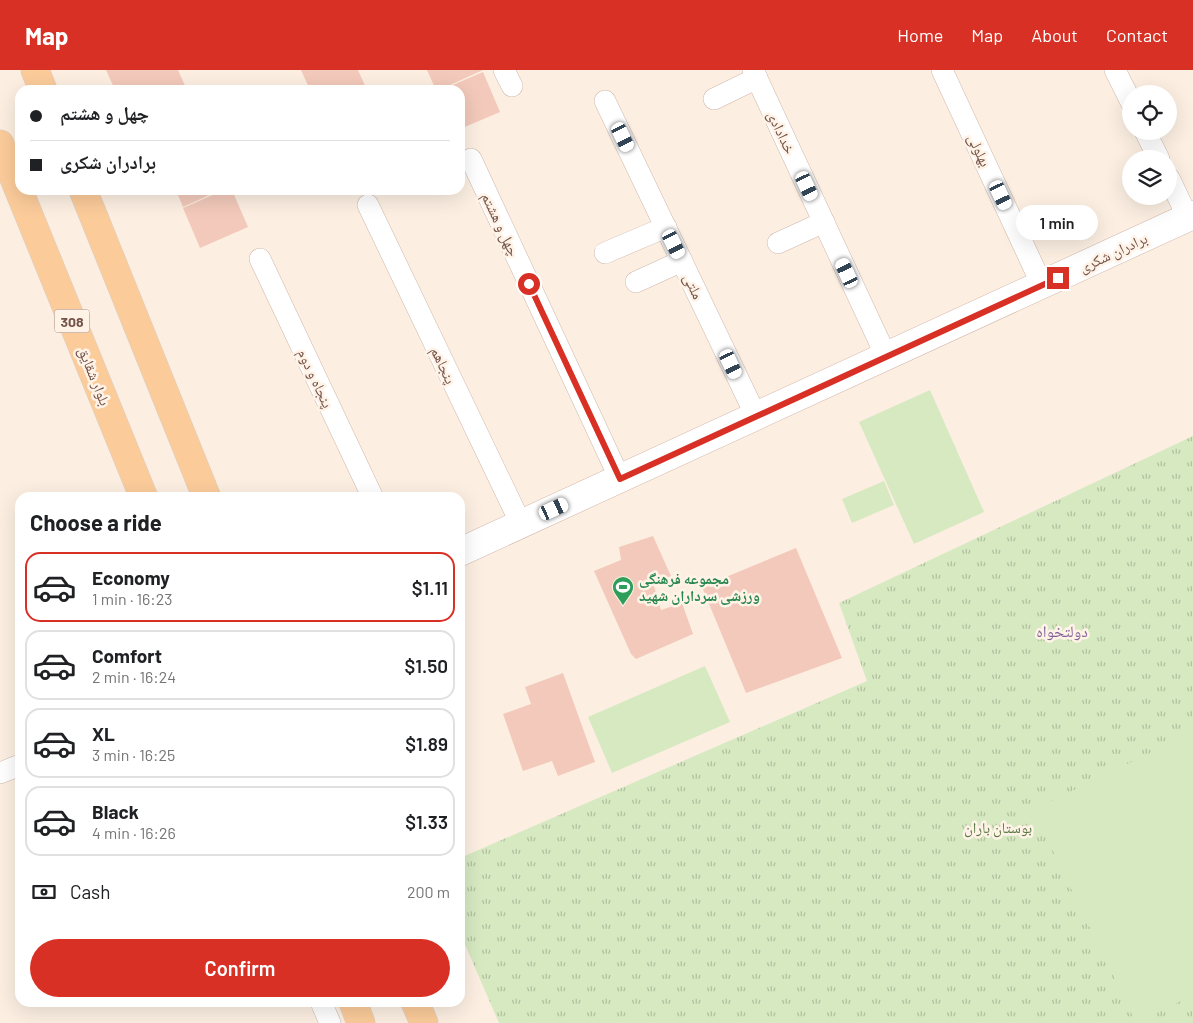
<!DOCTYPE html>
<meta charset="utf-8">
<style>
:root{--surface:#fff;--page:#f6f6f6;--text:#202124;--muted:#757577;--line:#e0e0e0;--accent:#d93025}
body{margin:0;font-family:Barlow,"Noto Naskh Arabic",sans-serif;background:var(--page);color:var(--text);height:100vh;display:flex;flex-direction:column;font-size:19px;white-space:nowrap}
*{box-sizing:border-box;margin:0}
p{font-size:16px;color:var(--muted)}
.icon{flex:none;width:28px;height:28px;fill:none;stroke:currentColor;stroke-width:2;stroke-linecap:round;stroke-linejoin:round}
.map{position:relative;flex:1;overflow:hidden}
.sheet{position:absolute;left:15px;top:422px;width:450px;height:515px;display:flex;flex-direction:column;background:var(--surface);border-radius:15px;box-shadow:0 5px 20px #0002}
.sheet>*{flex:none}
.top-card{position:absolute;left:15px;top:15px;width:450px;height:110px;border-radius:15px;box-shadow:0 5px 20px #0002;display:grid;align-content:center;height:110px;padding:0 15px;background:var(--surface)}
.controls{position:absolute;left:1122px;top:15px;display:grid;gap:10px}
.controls a{display:grid;place-items:center;width:55px;height:55px;border-radius:50%;background:var(--surface);box-shadow:0 5px 20px #0002;font-size:25px}
.end{position:absolute;width:22px;height:22px;margin:-11px;border:6px solid #d93025;background:#fff;box-shadow:0 0 0 2px #fff}
.from{border-radius:50%}
.bubble{position:absolute;height:35px;border-radius:18px;background:var(--surface);box-shadow:0 5px 20px #0002;font-size:16px;font-weight:600;line-height:35px;text-align:center}
.car{position:absolute;width:15px;height:30px;margin:-15px -8px;border-radius:6px;box-shadow:0 0 4px 1px #0007;background:linear-gradient(#fff 24%,#345 0 40%,#fff 0 76%,#345 0 86%,#fff 0)}
.top-card b{display:flex;align-items:center;gap:18px;height:48px;font-size:19px}
.top-card b+b{border-top:1px solid var(--line)}
.top-card i{width:12px;height:12px;background:var(--text)}
ul{padding:0;list-style:none}
li{display:flex;align-items:center;gap:15px;height:70px;margin:0 10px 8px;padding:0 5px;border:2px solid var(--line);border-radius:15px}
li div{flex:1}
li b{display:block;font-size:19px}
li em{font-style:normal;font-weight:600}
li.on{border-color:var(--accent)}
li>.icon{width:45px;height:45px;stroke-width:1.5}
h2{padding:0 15px;font-size:22px;line-height:60px}
.pay{display:flex;align-items:center;gap:12px;height:55px;padding:0 15px;font-size:19px}
.pay p{margin-inline-start:auto}
.action{display:flex;gap:10px;margin-top:auto;padding:10px 15px}
.action a{flex:1;height:58px;border-radius:30px;background:var(--accent);color:#fff;font-size:20px;font-weight:600;line-height:58px;text-align:center}
header{display:flex;align-items:center;gap:30px;box-sizing:border-box;height:70px;padding:0 25px;background:var(--accent);color:#fff}
header strong{font-size:24px}
nav{display:flex;gap:28px;margin-inline-start:auto;font-size:18px}
.map>svg:first-child{display:block}
</style>
<header>
<strong>Map</strong>
<nav><a>Home</a><a>Map</a><a>About</a><a>Contact</a></nav>
</header>
<div class="map">
<svg width="1193" height="953" viewBox="0 0 1193 953">
<defs>
<pattern id="park-tufts" width="24" height="20" patternUnits="userSpaceOnUse" patternTransform="scale(1.25)"><rect width="24" height="20" fill="#d6e9c1"/><path d="M3 7l-1-3M5 7V3M7 7l1-3M15 17l-1-3M17 17v-4M19 17l1-3" fill="none" stroke="#b2bf9f"/></pattern>
</defs>
<rect width="100%" height="100%" fill="#fcefe2"/>
<!-- park -->
<polygon fill="url(#park-tufts)" points="1193,366 1193,953 499,953 460,863 460,788 867,611 839,533"/>
<!-- garden -->
<g fill="#d6e9c1">
<polygon points="930,320 984,442 914,474 859,352"/>
<polygon points="884,411 894,435 852,453 842,429"/>
<polygon points="705,596 730,652 612,703 588,647"/>
<polygon points="1193,662 1193,925 1136,953 1033,740"/>
</g>
<!-- building -->
<g fill="#f2c9ba">
<polygon points="106,0 178,0 187,20 115,20"/>
<polygon points="301,0 358,0 367,20 310,20"/>
<polygon points="427,0 483,0 439,20 436,20"/>
<polygon points="483,2 500,42 460,59 460,20 441,20"/>
<polygon points="176,120 220,120 183,137"/>
<polygon points="224,120 232,120 248,157 200,178 183,138"/>
<polygon points="653,466 671,506 653,513 661,540 682,533 693,564 636,589 631,584 594,501 621,490 619,477"/>
<polygon points="796,478 842,588 746,623 702,517"/>
<polygon points="563,603 595,692 558,706 552,691 523,701 503,644 531,634 525,617"/>
</g>
<g fill="none" stroke-linecap="round" stroke-linejoin="round">
<!-- street casing -->
<g stroke="#cfb7ac" stroke-width="22">
<g id="street">
<polyline points="504,0 512,16"/>
<polyline points="753,0 886,286"/>
<polyline points="942,0 1042,215"/>
<polyline points="1115,0 1131,32"/>
<polyline points="714,29 757,8"/>
<polyline points="605,31 756,346"/>
<polyline points="1145,61 1159,89"/>
<polyline points="471,89 620,409"/>
<polyline points="1169,108 1188,148"/>
<polyline points="368,135 521,454"/>
<polyline points="778,173 824,152"/>
<polyline points="605,183 666,157"/>
<polyline points="260,189 373,428"/>
<polyline points="636,212 682,191"/>
<polyline points="0,703 20,695"/>
<polyline points="321,932 330,953"/>
</g>
</g>
<!-- secondary casing -->
<g stroke="#d2b6a9" stroke-width="29">
<polyline id="secondary" points="460,482 1193,145"/>
</g>
<!-- primary casing -->
<g stroke="#d8cfcc" stroke-width="29">
<g id="primary">
<polyline points="35,0 43,20"/>
<polyline points="0,74 144,428"/>
<polyline points="83,120 207,428"/>
<polyline points="353,932 361,953"/>
<polyline points="415,932 424,953"/>
</g>
</g>
<!-- street -->
<use href="#street" stroke="#fff" stroke-width="21"/>
<!-- secondary -->
<use href="#secondary" stroke="#fff" stroke-width="28"/>
<!-- primary -->
<use href="#primary" stroke="#fbcb9a" stroke-width="28"/>
</g>
<g fill="none" stroke-linecap="round" stroke-linejoin="round">
<!-- route -->
<polyline stroke="#d93025" stroke-width="6" points="529,214 620,409 1058,208"/>
</g>
<!-- icons -->
<defs>
<g id="stadium-pin" transform="scale(1.125)"><path d="M0 17L-7.5 6A9.5 9.5 0 1 1 7.5 6Z" fill="#2e9e5b" stroke="#fff3e8"/><path d="M0-5a6.5 5 0 1 0 0 10a6.5 5 0 1 0 0-10ZM-3.5-1.8h7v3.6h-7Z" fill="#fff"/></g>
</defs>
<g fill-rule="evenodd">
<use href="#stadium-pin" x="623" y="517"/>
</g>
<g text-anchor="middle" dominant-baseline="central" stroke-width="5" stroke-linejoin="round" paint-order="stroke">
<!-- shield labels -->
<rect fill="#fff3e8" stroke="#9e8379" stroke-width="1" x="54.5" y="239.5" width="35" height="23" rx="4"/>
<g font-size="14" font-weight="bold" fill="#745349">
<text x="72" y="251">308</text>
</g>
<!-- street labels -->
<g font-size="15" fill="#745349" stroke="#fff3e8">
<text transform="translate(782 62) rotate(65)">خدادادی</text>
<text transform="translate(980 80) rotate(65)">بهلولی</text>
<text transform="translate(501 154) rotate(65)">چهل و هشتم</text>
<text transform="translate(1113 182) rotate(-25)">برادران شکری</text>
<text transform="translate(694 216) rotate(65)">ملتی</text>
<text transform="translate(444 295) rotate(65)">پنجاهم</text>
<text transform="translate(95 306) rotate(68)">بلوار شقایق</text>
<text transform="translate(316 308) rotate(65)">پنجاه و دوم</text>
</g>
<!-- leisure labels -->
<g font-size="15" font-weight="bold" fill="#27864d" stroke="#fff3e8" text-anchor="start">
<text x="639" y="508">مجموعه فرهنگی<tspan x="639" dy="17">ورزشی سرداران شهید</tspan></text>
</g>
<!-- park labels -->
<g font-size="15" fill="#597941" stroke="#fff3e8">
<text x="998" y="757">بوستان باران</text>
</g>
<!-- neighbourhood labels -->
<g font-size="16" fill="#806497" stroke="#fff3e8">
<text x="1062" y="560">دولتخواه</text>
</g>
</g>
</svg>
<div class="controls">
<a><svg class="icon" aria-label="locate" viewBox="0 0 24 24"><circle cx="12" cy="12" r="6"/><path d="M12 2v4M12 18v4M2 12h4M18 12h4"/></svg></a>
<a><svg class="icon" aria-label="layers" viewBox="0 0 24 24"><path d="M12 4l9 5-9 5-9-5zM3 14l9 5 9-5"/></svg></a>
</div>
<i class="end from" style="left:529px;top:214px"></i>
<i class="end" style="left:1058px;top:208px"></i>
<div class="bubble" style="left:1016px;top:135px;width:82px">1 min</div>
<i class="car" style="left:623px;top:67px;rotate:154deg"></i>
<i class="car" style="left:807px;top:116px;rotate:155deg"></i>
<i class="car" style="left:1001px;top:125px;rotate:155deg"></i>
<i class="car" style="left:674px;top:174px;rotate:154deg"></i>
<i class="car" style="left:847px;top:203px;rotate:335deg"></i>
<i class="car" style="left:731px;top:294px;rotate:155deg"></i>
<i class="car" style="left:554px;top:439px;rotate:65deg"></i>
<div class="top-card">
<b><i class="from"></i>چهل و هشتم</b>
<b><i></i>برادران شکری</b>
</div>
<section class="sheet">
<h2>Choose a ride</h2>
<ul>
<li class="on"><svg class="icon" aria-label="car" viewBox="0 0 24 24"><path d="M5 17H2v-5l4-1 3-4h7l3 4 3 1v5h-3M9 17h6M6 11h13"/><circle cx="7" cy="17" r="2"/><circle cx="17" cy="17" r="2"/></svg><div><b>Economy</b><p>1 min · 16:23</p></div><em>$1.11</em></li>
<li><svg class="icon" aria-label="car" viewBox="0 0 24 24"><path d="M5 17H2v-5l4-1 3-4h7l3 4 3 1v5h-3M9 17h6M6 11h13"/><circle cx="7" cy="17" r="2"/><circle cx="17" cy="17" r="2"/></svg><div><b>Comfort</b><p>2 min · 16:24</p></div><em>$1.50</em></li>
<li><svg class="icon" aria-label="car" viewBox="0 0 24 24"><path d="M5 17H2v-5l4-1 3-4h7l3 4 3 1v5h-3M9 17h6M6 11h13"/><circle cx="7" cy="17" r="2"/><circle cx="17" cy="17" r="2"/></svg><div><b>XL</b><p>3 min · 16:25</p></div><em>$1.89</em></li>
<li><svg class="icon" aria-label="car" viewBox="0 0 24 24"><path d="M5 17H2v-5l4-1 3-4h7l3 4 3 1v5h-3M9 17h6M6 11h13"/><circle cx="7" cy="17" r="2"/><circle cx="17" cy="17" r="2"/></svg><div><b>Black</b><p>4 min · 16:26</p></div><em>$1.33</em></li>
</ul>
<div class="pay"><svg class="icon" aria-label="cash" viewBox="0 0 24 24"><path d="M3 7h18v10H3z"/><circle cx="12" cy="12" r="2"/></svg>Cash<p>200 m</p></div>
<div class="action"><a>Confirm</a></div>
</section>
</div>
